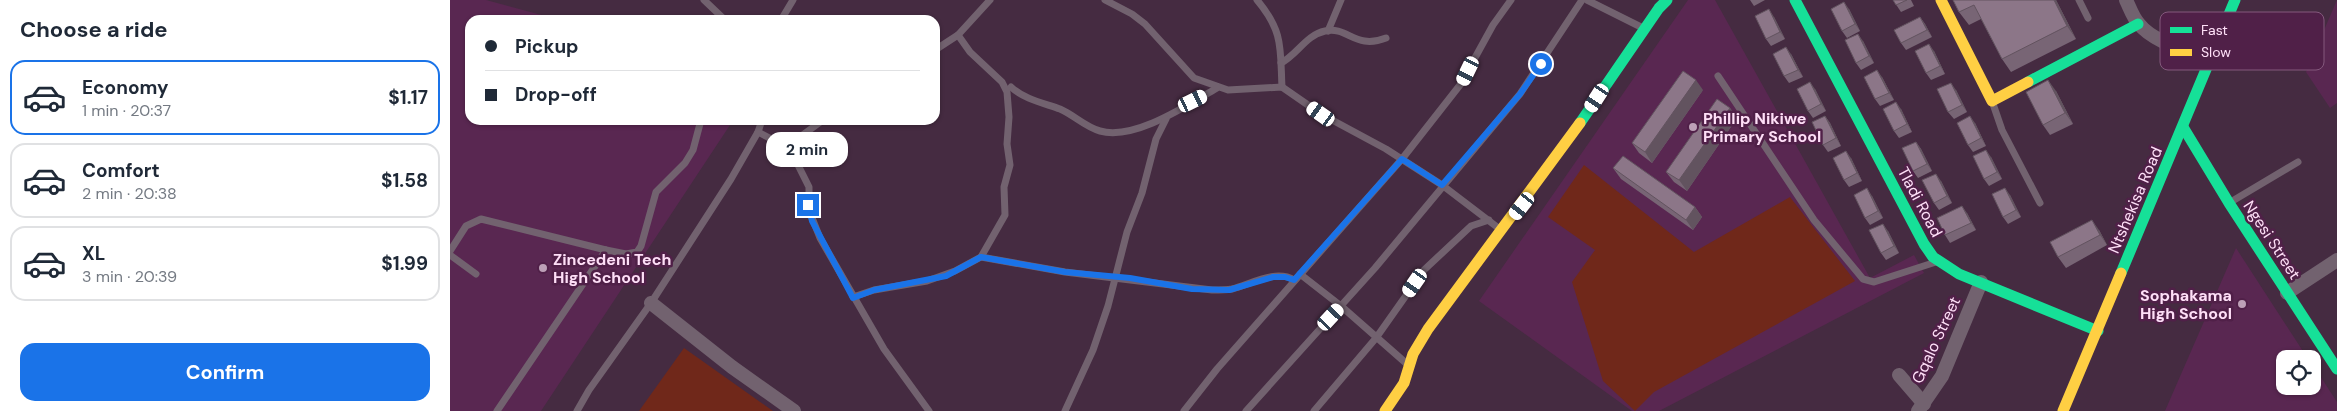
<!DOCTYPE html>
<meta charset="utf-8">
<style>
:root{--surface:#fff;--page:#f2f2f3;--text:#1f2937;--muted:#747a83;--line:#e0e1e3;--accent:#1a73e8}
body{margin:0;font-family:"DM Sans",sans-serif;background:var(--page);color:var(--text);height:100vh;display:flex;flex-direction:column;font-size:19px;white-space:nowrap}
*{box-sizing:border-box;margin:0}
p{font-size:16px;color:var(--muted)}
.icon{flex:none;width:28px;height:28px;fill:none;stroke:currentColor;stroke-width:2;stroke-linecap:round;stroke-linejoin:round}
.map{position:relative;flex:1;overflow:hidden}
.side{display:flex;flex-direction:column;background:var(--surface);width:450px}
.side>*{flex:none}
.banner{position:absolute;left:15px;top:15px;width:475px;height:110px;border-radius:15px;box-shadow:0 1px 4px #0004;display:grid;align-content:center;height:110px;padding:0 20px;background:var(--surface)}
.tools{position:absolute;left:1826px;top:350px;display:grid;gap:10px}
.tools a{display:grid;place-items:center;width:45px;height:45px;border-radius:10px;background:var(--surface);box-shadow:0 1px 4px #0004;font-size:25px}
.end{position:absolute;width:22px;height:22px;margin:-11px;border:6px solid #1a73e8;background:#fff;box-shadow:0 0 0 2px #fff}
.from{border-radius:50%}
.bubble{position:absolute;height:35px;border-radius:15px;background:var(--surface);box-shadow:0 1px 4px #0004;font-size:16px;font-weight:700;line-height:35px;text-align:center}
.car{position:absolute;width:15px;height:30px;margin:-15px -8px;border-radius:6px;box-shadow:0 0 4px 1px #0007;background:linear-gradient(#fff 24%,#345 0 40%,#fff 0 76%,#345 0 86%,#fff 0)}
.banner b{display:flex;align-items:center;gap:18px;height:48px;font-size:19px}
.banner b+b{border-top:1px solid var(--line)}
.banner i{width:12px;height:12px;background:var(--text)}
ul{padding:0;list-style:none}
li{display:flex;align-items:center;gap:15px;height:75px;margin:0 10px 8px;padding:0 10px;border:2px solid var(--line);border-radius:15px}
li div{flex:1}
li b{display:block;font-size:19px}
li em{font-style:normal;font-weight:700}
li.current{border-color:var(--accent)}
li>.icon{width:45px;height:45px;stroke-width:1.5}
h2{padding:0 20px;font-size:22px;line-height:60px}
.cta{display:flex;gap:10px;margin-top:auto;padding:10px 20px}
.cta a{flex:1;height:58px;border-radius:15px;background:var(--accent);color:#fff;font-size:20px;font-weight:700;line-height:58px;text-align:center}
main{display:flex;flex:1;min-height:0}
.map>svg:first-child{display:block}
</style>
<main>
<section class="side">
<h2>Choose a ride</h2>
<ul>
<li class="current"><svg class="icon" aria-label="car" viewBox="0 0 24 24"><path d="M5 17H2v-5l4-1 3-4h7l3 4 3 1v5h-3M9 17h6M6 11h13"/><circle cx="7" cy="17" r="2"/><circle cx="17" cy="17" r="2"/></svg><div><b>Economy</b><p>1 min · 20:37</p></div><em>$1.17</em></li>
<li><svg class="icon" aria-label="car" viewBox="0 0 24 24"><path d="M5 17H2v-5l4-1 3-4h7l3 4 3 1v5h-3M9 17h6M6 11h13"/><circle cx="7" cy="17" r="2"/><circle cx="17" cy="17" r="2"/></svg><div><b>Comfort</b><p>2 min · 20:38</p></div><em>$1.58</em></li>
<li><svg class="icon" aria-label="car" viewBox="0 0 24 24"><path d="M5 17H2v-5l4-1 3-4h7l3 4 3 1v5h-3M9 17h6M6 11h13"/><circle cx="7" cy="17" r="2"/><circle cx="17" cy="17" r="2"/></svg><div><b>XL</b><p>3 min · 20:39</p></div><em>$1.99</em></li>
</ul>
<div class="cta"><a>Confirm</a></div>
</section>
<div class="map">
<svg width="1887" height="411" viewBox="0 0 1887 411">
<rect width="100%" height="100%" fill="#452b41"/>
<!-- built -->
<g fill="#592751">
<polygon points="0,0 36,0 110,20 20,20 20,120 276,120 280,125 91,411 0,411"/>
<polygon points="1238,0 1265,0 1420,278 1464,255 1474,273 1209,411 1182,411 1029,301"/>
<polygon points="1887,0 1887,103 1880,108 1856,72"/>
<polygon points="1786,248 1858,359 1835,359 1835,386 1862,386 1863,365 1887,402 1887,411 1715,411"/>
</g>
<!-- green -->
<g fill="#70281a">
<polygon points="1134,165 1244,252 1340,197 1405,281 1204,392 1185,411 1153,381 1122,282 1145,250 1098,217"/>
<polygon points="234,348 323,411 189,411"/>
</g>
<g fill="none" stroke-linecap="round" stroke-linejoin="round">
<!-- lane -->
<g stroke="#72626f" stroke-width="7">
<polyline points="254,0 275,20"/>
<polyline points="655,0 682,14 695,24 744,78 778,90 832,87 871,114 936,149 992,185 1051,230"/>
<path d="M807,0c27,32 23,49 25,87"/>
<polyline points="1137,0 1195,29"/>
<polyline points="1629,0 1638,18"/>
<polyline points="331,20 343,0"/>
<polyline points="878,31 891,0"/>
<polyline points="485,50 508,35 540,0"/>
<path d="M831,63c16,-8 25,-28 44,-32 23,-5 30,19 61,7"/>
<polyline points="1268,76 1364,220 1413,279 1424,282 1486,262"/>
<path d="M561,87c13,12 32,16 49,22 14,6 25,18 40,22 35,10 89,-27 117,-43"/>
<polyline points="1542,101 1552,130 1590,203"/>
<polyline points="308,132 331,144 343,155 359,187 359,210 370,238 434,349 479,411"/>
<polyline points="335,148 373,120"/>
<polyline points="1779,203 1848,162"/>
<polyline points="0,251 16,226 31,219 156,250 176,254 187,252 191,246 206,192 235,163 243,150 251,120"/>
<polyline points="0,255 26,274"/>
<path d="M531,257l84,15 147,18c7,0 14,0 20,-1 19,-5 44,-20 62,-9"/>
<polyline points="850,274 891,306 957,364"/>
<polyline points="403,297 424,290 477,281 505,271 531,257 555,215 554,187 560,165 557,144 559,117 557,92 552,82 520,52 508,35"/>
<polyline points="47,411 156,250"/>
<polyline points="127,411 139,390 201,303 281,179 308,132 312,120"/>
<polyline points="615,411 643,350 658,306 677,232 692,193 706,139 716,119"/>
<polyline points="734,411 767,369 952,159 1010,85 1043,25 1061,0"/>
<polyline points="796,411 925,268 1070,94 1132,0"/>
<polyline points="864,411 926,338 974,270 1021,226 1039,220"/>
</g>
<!-- street -->
<g stroke="#72626f" stroke-width="14">
<path d="M1676,0c4,8 7,18 13,24 15,19 49,26 70,35"/>
<polyline points="1837,293 1887,260"/>
<polyline points="201,303 282,367 344,411"/>
<polyline points="1449,375 1474,404"/>
<polyline points="1468,411 1492,376 1531,282"/>
</g>
<!-- fast -->
<g stroke="#16e098" stroke-width="11">
<polyline points="1345,0 1474,244 1483,257 1509,274 1648,331"/>
<polyline points="1578,82 1688,24"/>
<polyline points="1130,123 1209,8 1217,0"/>
<polyline points="1733,127 1779,203 1887,369"/>
<polyline points="1671,273 1785,0"/>
</g>
<!-- slow -->
<g stroke="#ffcf43" stroke-width="11">
<polyline points="1491,0 1542,101 1578,82"/>
<polyline points="935,411 954,383 963,354 978,329 1130,123"/>
<polyline points="1613,411 1671,273"/>
</g>
</g>
<!-- wall -->
<g fill="#786575">
<polygon points="1300,0 1315,0 1304,6"/>
<polygon points="1443,0 1461,0 1464,6 1451,12"/>
<polygon points="1503,0 1606,0 1626,39 1561,72 1552,59 1531,19 1519,25 1509,12"/>
<polygon points="1399,9 1410,31 1397,38 1392,31"/>
<polygon points="1324,17 1335,39 1321,46 1316,39"/>
<polygon points="1470,17 1475,24 1482,37 1456,50 1451,43"/>
<polygon points="1413,41 1424,63 1411,70 1406,63"/>
<polygon points="1484,51 1495,74 1481,80 1476,73"/>
<polygon points="1341,54 1353,77 1339,83 1334,76"/>
<polygon points="1432,77 1444,100 1430,106 1425,99"/>
<polygon points="1365,89 1376,111 1363,118 1358,111"/>
<polygon points="1253,90 1202,163 1189,153 1182,143"/>
<polygon points="1506,90 1517,112 1504,119 1498,112"/>
<polygon points="1606,91 1623,124 1600,135 1593,125"/>
<polygon points="1280,108 1287,118 1237,191 1224,182 1216,172"/>
<polygon points="1451,109 1462,132 1449,138 1444,131"/>
<polygon points="1375,116 1380,123 1391,146 1378,152 1373,145"/>
<polygon points="1525,123 1536,146 1523,152 1518,145"/>
<polygon points="1466,142 1471,149 1482,171 1468,178 1463,171"/>
<polygon points="1541,157 1552,179 1539,186 1534,179"/>
<polygon points="1401,158 1412,181 1399,187 1394,180"/>
<polygon points="1163,168 1245,207 1252,217 1243,230 1171,179"/>
<polygon points="1491,181 1502,203 1489,210 1484,203"/>
<polygon points="1560,195 1571,217 1558,224 1553,217"/>
<polygon points="1422,196 1433,218 1420,225 1415,218"/>
<polygon points="1517,213 1526,230 1500,243 1495,235"/>
<polygon points="1649,230 1657,245 1616,268 1608,257"/>
<polygon points="1438,231 1449,253 1436,260 1431,253"/>
</g>
<!-- shaded-wall -->
<g fill="#62535f">
<polygon points="1604,0 1606,0 1626,39 1617,26"/>
<polygon points="1394,2 1399,9 1410,31 1405,24"/>
<polygon points="1319,9 1324,17 1335,39 1330,32"/>
<polygon points="1470,17 1475,24 1482,37 1477,30"/>
<polygon points="1408,34 1413,41 1424,63 1419,56"/>
<polygon points="1479,44 1484,51 1495,74 1490,66"/>
<polygon points="1336,47 1341,54 1353,77 1348,70"/>
<polygon points="1427,70 1432,77 1444,100 1439,93"/>
<polygon points="1246,80 1253,90 1202,163 1195,152"/>
<polygon points="1598,80 1606,91 1623,124 1615,113"/>
<polygon points="1360,82 1365,89 1376,111 1371,104"/>
<polygon points="1501,83 1506,90 1517,112 1512,105"/>
<polygon points="1446,102 1451,109 1462,132 1457,124"/>
<polygon points="1280,108 1287,118 1237,191 1229,180"/>
<polygon points="1375,116 1380,123 1391,146 1386,138"/>
<polygon points="1520,116 1525,123 1536,146 1531,138"/>
<polygon points="1466,142 1471,149 1482,171 1477,164"/>
<polygon points="1536,150 1541,157 1552,179 1547,172"/>
<polygon points="1396,151 1401,158 1412,181 1407,173"/>
<polygon points="1486,174 1491,181 1502,203 1497,196"/>
<polygon points="1417,188 1422,196 1433,218 1428,211"/>
<polygon points="1555,188 1560,195 1571,217 1566,210"/>
<polygon points="1512,206 1517,213 1526,230 1521,223"/>
<polygon points="1245,207 1252,217 1243,230 1236,220"/>
<polygon points="1642,220 1649,230 1657,245 1650,235"/>
<polygon points="1433,224 1438,231 1449,253 1444,246"/>
</g>
<!-- building -->
<g fill="#8c7688" stroke="#62535f">
<polygon points="1443,0 1457,0 1446,5"/>
<polygon points="1503,0 1604,0 1617,26 1552,59 1524,5 1509,12"/>
<polygon points="1394,2 1405,24 1392,31 1381,9"/>
<polygon points="1319,9 1330,32 1316,39 1305,16"/>
<polygon points="1470,17 1477,30 1451,43 1444,30"/>
<polygon points="1408,34 1419,56 1406,63 1395,40"/>
<polygon points="1479,44 1490,66 1476,73 1465,51"/>
<polygon points="1336,47 1348,70 1334,76 1323,54"/>
<polygon points="1427,70 1439,93 1425,99 1414,77"/>
<polygon points="1233,71 1246,80 1195,152 1182,143"/>
<polygon points="1598,80 1615,113 1593,125 1576,92"/>
<polygon points="1360,82 1371,104 1358,111 1347,89"/>
<polygon points="1501,83 1512,105 1498,112 1487,89"/>
<polygon points="1267,99 1280,108 1229,180 1216,172"/>
<polygon points="1446,102 1457,124 1444,131 1433,109"/>
<polygon points="1375,116 1386,138 1373,145 1362,122"/>
<polygon points="1520,116 1531,138 1518,145 1507,123"/>
<polygon points="1466,142 1477,164 1463,171 1452,148"/>
<polygon points="1536,150 1547,172 1534,179 1523,156"/>
<polygon points="1396,151 1407,173 1394,180 1383,158"/>
<polygon points="1173,156 1245,207 1236,220 1163,168"/>
<polygon points="1486,174 1497,196 1484,203 1472,180"/>
<polygon points="1417,188 1428,211 1415,218 1404,195"/>
<polygon points="1555,188 1566,210 1553,217 1542,194"/>
<polygon points="1512,206 1521,223 1495,235 1487,218"/>
<polygon points="1642,220 1650,235 1608,257 1600,242"/>
<polygon points="1433,224 1444,246 1431,253 1419,230"/>
</g>
<g fill="none" stroke-linecap="round" stroke-linejoin="round">
<!-- route -->
<polyline stroke="#1a73e8" stroke-width="6" points="358,205 362,221 403,298 424,290 496,276 531,257 615,272 680,278 742,289 779,290 823,277 835,277 844,280 952,159 992,185 1070,94 1091,64"/>
</g>
<!-- markers -->
<g fill="#bda0b7" stroke="#502048" stroke-width="2">
<circle cx="1243" cy="127" r="5"/>
<circle cx="93" cy="268" r="5"/>
<circle cx="1792" cy="304" r="5"/>
</g>
<g text-anchor="middle" dominant-baseline="central" stroke-width="5" stroke-linejoin="round" paint-order="stroke">
<!-- poi labels -->
<g font-size="16" font-weight="bold" fill="#fedff7" stroke="#502048" text-anchor="start">
<text x="1253" y="118">Phillip Nikiwe<tspan x="1253" dy="18">Primary School</tspan></text>
<text x="103" y="259">Zincedeni Tech<tspan x="103" dy="18">High School</tspan></text>
<text x="1782" y="295" text-anchor="end">Sophakama<tspan x="1782" dy="18">High School</tspan></text>
</g>
<!-- street labels -->
<g font-size="16" fill="#fedff7" stroke="#502048">
<text transform="translate(1685 200) rotate(-67)">Ntshekisa Road</text>
<text transform="translate(1470 202) rotate(62)">Tladi Road</text>
<text transform="translate(1822 240) rotate(57)">Ngesi Street</text>
<text transform="translate(1486 340) rotate(-65)">Gqalo Street</text>
</g>
</g>
<!-- legend -->
<rect x="1710" y="12" width="164" height="58" rx="8" fill="#502048" stroke="#84597d" stroke-width="1"/>
<rect x="1720" y="27" width="22" height="6" fill="#16e098"/>
<rect x="1720" y="49" width="22" height="7" fill="#ffcf43"/>
<g font-size="14" fill="#fedff7">
<text x="1751" y="35">Fast</text>
<text x="1751" y="57">Slow</text>
</g>
</svg>
<div class="tools">
<a><svg class="icon" aria-label="locate" viewBox="0 0 24 24"><circle cx="12" cy="12" r="6"/><path d="M12 2v4M12 18v4M2 12h4M18 12h4"/></svg></a>
</div>
<i class="end from" style="left:1091px;top:64px"></i>
<i class="end" style="left:358px;top:205px"></i>
<div class="bubble" style="left:316px;top:132px;width:82px">2 min</div>
<i class="car" style="left:1018px;top:71px;rotate:206deg"></i>
<i class="car" style="left:1147px;top:98px;rotate:213deg"></i>
<i class="car" style="left:743px;top:101px;rotate:64deg"></i>
<i class="car" style="left:871px;top:114px;rotate:305deg"></i>
<i class="car" style="left:1072px;top:206px;rotate:218deg"></i>
<i class="car" style="left:965px;top:283px;rotate:215deg"></i>
<i class="car" style="left:881px;top:317px;rotate:43deg"></i>
<div class="banner">
<b><i class="from"></i>Pickup</b>
<b><i></i>Drop-off</b>
</div>
</div>
</main>
